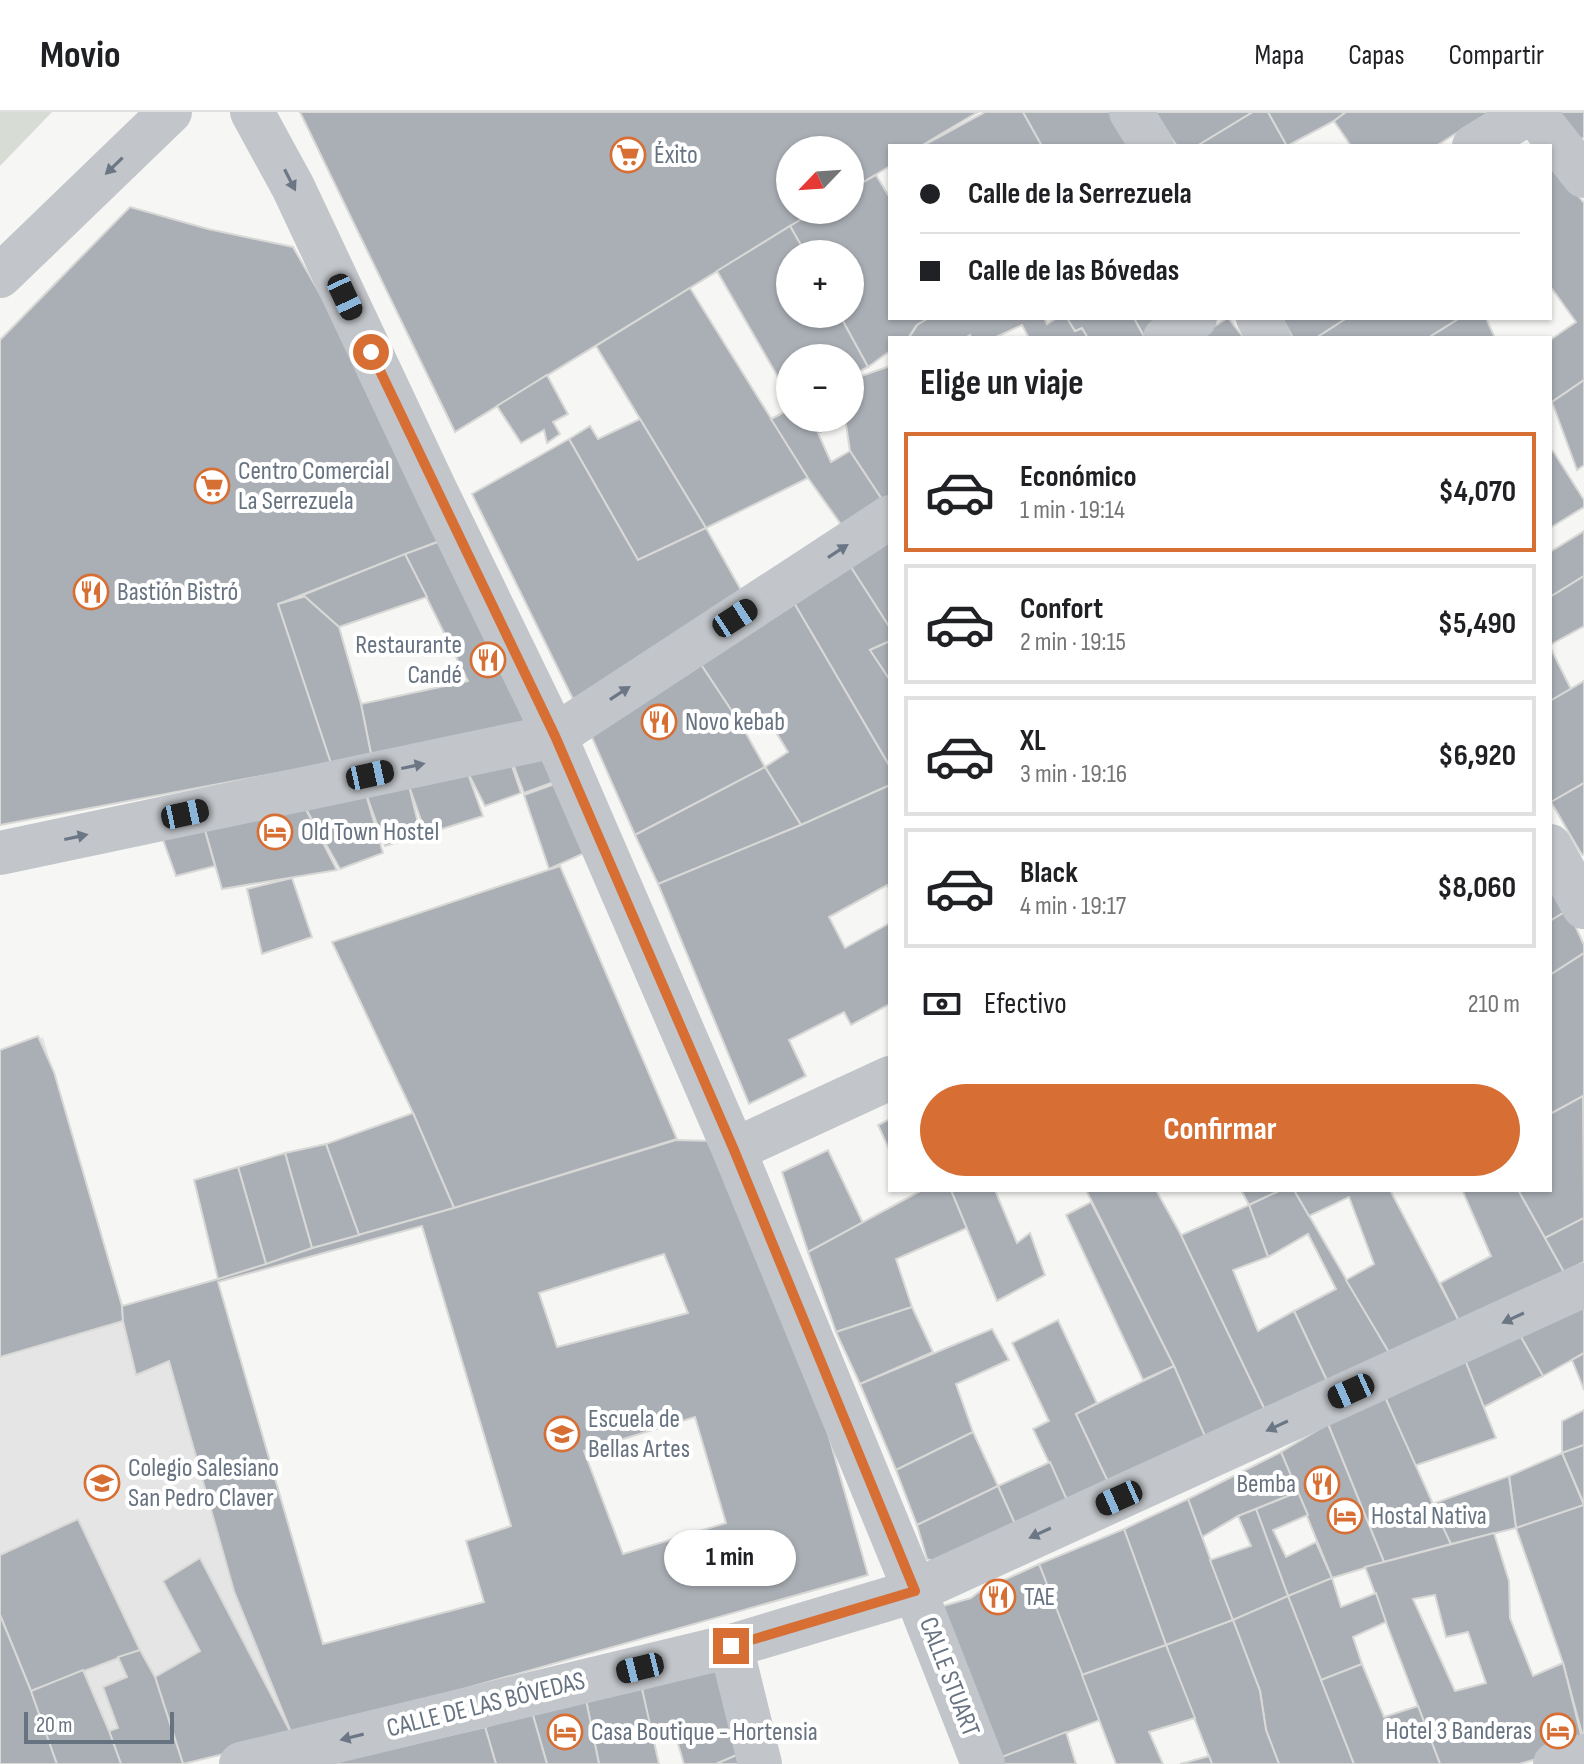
<!DOCTYPE html>
<html lang="es">
<meta charset="utf-8">
<style>
:root{--surface:#fff;--page:#f2f2f2;--text:#202124;--muted:#757577;--line:#e0e0e0;--accent:#d76e33}
body{margin:0;font-family:"Sofia Sans Condensed",sans-serif;background:var(--page);color:var(--text);height:100vh;display:flex;flex-direction:column;font-size:30px;white-space:nowrap}
*{box-sizing:border-box;margin:0}
p{font-size:26px;color:var(--muted)}
.icon{flex:none;width:44px;height:44px;fill:none;stroke:currentColor;stroke-width:2;stroke-linecap:round;stroke-linejoin:round}
.map{position:relative;flex:1;overflow:hidden}
.panel{position:absolute;left:888px;top:224px;width:664px;height:856px;display:flex;flex-direction:column;background:var(--surface);border-radius:0px;box-shadow:0 2px 6px #0004}
.panel>*{flex:none}
.guide{position:absolute;left:888px;top:32px;width:664px;height:176px;border-radius:0px;box-shadow:0 2px 6px #0004;display:grid;align-content:center;height:176px;padding:0 32px;background:var(--surface)}
.needle{width:52px;rotate:245deg}
.fabs{position:absolute;left:776px;top:24px;display:grid;gap:16px}
.fabs a{display:grid;place-items:center;width:88px;height:88px;border-radius:50%;background:var(--surface);box-shadow:0 2px 6px #0004;font-size:40px}
.scale{position:absolute;left:24px;bottom:20px;width:150px;box-sizing:border-box;padding-left:8px;border:4px solid #687382;border-top:0;font-size:22px;line-height:28px;white-space:nowrap;color:#687382;-webkit-text-stroke:6px #fff;paint-order:stroke}
.end{position:absolute;width:36px;height:36px;margin:-18px;border:10px solid #d76e33;background:#fff;box-shadow:0 0 0 4px #fff}
.from{border-radius:50%}
.bubble{position:absolute;height:56px;border-radius:28px;background:var(--surface);box-shadow:0 2px 6px #0004;font-size:26px;font-weight:700;line-height:56px;text-align:center}
.car{position:absolute;width:24px;height:48px;margin:-24px -12px;border-radius:10px;box-shadow:0 0 6px 2px #0007;background:linear-gradient(#222 24%,#8ab4d8 0 40%,#222 0 76%,#8ab4d8 0 86%,#222 0)}
.guide b{display:flex;align-items:center;gap:28px;height:76px;font-size:30px}
.guide b+b{border-top:2px solid var(--line)}
.guide i{width:20px;height:20px;background:var(--text)}
ul{padding:0;list-style:none}
li{display:flex;align-items:center;gap:24px;height:120px;margin:0 16px 12px;padding:0 16px;border:4px solid var(--line);border-radius:0px}
li div{flex:1}
li b{display:block;font-size:30px}
li em{font-style:normal;font-weight:700}
li.selected{border-color:var(--accent)}
li>.icon{width:72px;height:72px;stroke-width:1.5}
h2{padding:0 32px;font-size:36px;line-height:96px}
.pay{display:flex;align-items:center;gap:20px;height:88px;padding:0 32px;font-size:30px}
.pay p{margin-inline-start:auto}
.action{display:flex;gap:16px;margin-top:auto;padding:16px 32px}
.action a{flex:1;height:92px;border-radius:48px;background:var(--accent);color:#fff;font-size:32px;font-weight:700;line-height:92px;text-align:center}
header{display:flex;align-items:center;gap:48px;box-sizing:border-box;height:112px;padding:0 40px;background:var(--surface);border-bottom:2px solid var(--line)}
header strong{font-size:38px}
nav{display:flex;gap:44px;margin-inline-start:auto;font-size:28px}
.map>svg:first-child{display:block}
</style>
<header>
<strong>Movio</strong>
<nav><a>Mapa</a><a>Capas</a><a>Compartir</a></nav>
</header>
<div class="map">
<svg width="1584" height="1652" viewBox="0 0 1584 1652">
<rect width="100%" height="100%" fill="#f6f6f4"/>
<!-- built -->
<polygon fill="#e4e5e4" points="43,925 122,1194 136,1263 169,1249 293,1625 0,1652 0,938"/>
<!-- green -->
<polygon fill="#d7ddd5" points="0,0 52,0 0,54"/>
<!-- building -->
<g fill="#aaafb6" stroke="#d8d8d6" stroke-width="2" fill-rule="evenodd">
<polygon points="300,0 978,0 921,34 890,34 890,54 850,78 850,38 790,38 790,98 817,98 455,320"/>
<polygon points="985,0 1023,0 1042,34 922,34"/>
<polygon points="1023,0 1119,0 1139,34 1042,34"/>
<polygon points="1153,0 1253,0 1197,34 1177,34"/>
<polygon points="1253,0 1268,0 1287,34 1197,34"/>
<polygon points="1268,0 1342,0 1344,2 1334,9 1287,34"/>
<polygon points="1346,0 1490,0 1436,34 1351,34 1334,9"/>
<polygon points="1555,0 1584,0 1584,25 1578,30"/>
<polygon points="1553,52 1584,91 1584,268 1552,290 1550,288 1550,228 1576,210 1550,174 1550,55"/>
<polygon points="876,63 890,86 890,206 929,206 917,213 908,226 890,226 890,239 868,255 839,202 850,202 850,142 806,142 790,114 817,98 850,98 850,78"/>
<polygon points="130,95 208,117 293,135 401,322 447,426 278,492 331,651 0,713 0,228"/>
<polygon points="790,114 806,142 790,142 790,202 839,202 868,255 850,264 850,246 790,246 790,286 717,159"/>
<polygon points="690,176 808,366 706,416 596,234"/>
<polygon points="929,206 1044,206 1047,212 1057,206 1067,206 1075,219 1082,216 1088,226 1029,226 1022,213 994,226 971,226 970,223 965,226 909,226 917,213"/>
<polygon points="1067,206 1134,206 1145,226 1088,226 1082,216 1075,219"/>
<polygon points="1134,206 1174,206 1145,226"/>
<polygon points="1228,206 1244,226 1195,226"/>
<polygon points="1282,206 1347,206 1316,226 1293,226"/>
<polygon points="1347,206 1460,206 1428,226 1316,226"/>
<polygon points="1460,206 1486,206 1495,226 1428,226"/>
<polygon points="890,254 890,389 885,392 850,339 845,306 850,306 850,268"/>
<polygon points="547,263 568,302 553,310 560,322 547,331 544,318 521,331 497,294"/>
<polygon points="1584,268 1584,353 1577,358 1552,290"/>
<polygon points="790,297 790,306 845,306 846,309 818,321 831,350 850,339 885,392 845,418 808,366 771,307"/>
<polygon points="640,307 706,416 638,448 569,327 590,314 598,327"/>
<polygon points="569,327 638,448 706,416 745,485 573,587 472,382"/>
<polygon points="1553,339 1584,388 1584,395 1550,416 1550,341"/>
<polygon points="1584,419 1584,464 1550,485 1550,440"/>
<polygon points="457,423 545,610 372,647 361,592 468,569 405,442"/>
<polygon points="885,423 890,432 890,516 847,449"/>
<polygon points="405,442 427,485 339,515 303,483"/>
<polygon points="847,449 890,516 890,529 870,538 890,568 890,655 790,484"/>
<polygon points="1584,464 1584,514 1550,533 1550,485"/>
<polygon points="303,483 339,515 361,592 372,647 331,651 278,492 303,485"/>
<polygon points="790,484 890,655 890,673 801,713 765,655 788,640 765,602 743,616 698,548"/>
<polygon points="890,529 890,568 870,538"/>
<polygon points="1550,535 1571,577 1550,589"/>
<polygon points="698,548 743,616 765,655 635,723 586,612"/>
<polygon points="1584,569 1584,671 1551,690 1550,589"/>
<polygon points="555,627 570,664 524,681 510,644"/>
<polygon points="509,645 521,681 485,694 467,659"/>
<polygon points="765,655 801,713 658,772 635,723"/>
<polygon points="467,659 483,704 426,722 409,674"/>
<polygon points="571,666 600,734 549,757 524,683"/>
<polygon points="1584,671 1584,742 1582,743 1551,690"/>
<polygon points="890,673 890,778 887,773 829,805 845,836 890,811 890,892 851,913 844,900 789,928 806,964 749,992 658,772 801,713"/>
<polygon points="409,674 421,723 385,734 365,679"/>
<polygon points="365,679 383,741 340,757 301,688"/>
<polygon points="301,688 337,758 222,777 204,715"/>
<polygon points="204,715 215,754 176,764 162,725"/>
<polygon points="560,754 677,1027 454,1096 413,1001 332,830"/>
<polygon points="292,766 312,825 262,842 247,777"/>
<polygon points="1550,767 1568,798 1550,809"/>
<polygon points="1568,798 1584,833 1584,841 1550,863 1550,809"/>
<polygon points="1584,841 1584,984 1550,1002 1550,863"/>
<polygon points="38,924 54,960 122,1194 123,1209 0,1245 0,938"/>
<polygon points="1583,984 1584,1106 1545,1126 1518,1078 1550,1078 1550,1002"/>
<polygon points="413,1001 454,1096 359,1123 326,1032"/>
<polygon points="890,1007 890,1039 878,1013"/>
<path d="M676,1028l36,1 94,214 62,220 -575,162 -59,-146 -65,-230 -33,14 -13,-54 -1,-15 96,-27 94,-31 142,-40zM422,1114l89,300 -45,15 18,61 -161,42 -105,-362zM664,1142l24,59 -131,34 -18,-54zM695,1305l31,106 -103,31 -39,-103z"/>
<polygon points="326,1032 359,1123 312,1136 285,1041"/>
<polygon points="828,1038 863,1111 808,1140 782,1060"/>
<polygon points="285,1041 312,1136 266,1152 238,1055"/>
<polygon points="238,1055 266,1152 218,1167 194,1068"/>
<polygon points="922,1078 951,1078 967,1116 896,1147 912,1195 836,1220 808,1140"/>
<polygon points="951,1078 995,1078 1017,1131 1030,1121 1045,1163 997,1189"/>
<polygon points="1086,1078 1156,1078 1181,1123 1267,1302 1208,1331 1174,1254"/>
<polygon points="1241,1078 1281,1078 1249,1093"/>
<polygon points="1281,1078 1294,1078 1390,1242 1330,1275 1294,1199 1336,1177 1308,1122 1268,1145 1249,1093"/>
<polygon points="1294,1078 1390,1078 1459,1209 1390,1242 1346,1168 1374,1152 1349,1085 1309,1104"/>
<polygon points="1467,1078 1518,1078 1564,1160 1459,1209 1440,1171 1491,1144 1463,1080"/>
<polygon points="1091,1090 1174,1254 1143,1268 1066,1103"/>
<polygon points="1249,1093 1268,1145 1233,1158 1258,1219 1294,1199 1330,1275 1267,1302 1181,1123"/>
<polygon points="1584,1106 1584,1150 1564,1160 1545,1126"/>
<polygon points="1584,1183 1584,1241 1543,1264 1517,1218"/>
<polygon points="912,1195 933,1240 860,1272 836,1220"/>
<polygon points="1058,1208 1097,1291 1076,1302 1112,1378 1071,1397 1033,1317 1049,1309 1012,1231"/>
<polygon points="992,1217 1009,1248 956,1272 973,1320 896,1358 860,1272"/>
<polygon points="1517,1218 1543,1264 1484,1295 1463,1243"/>
<polygon points="1584,1241 1584,1278 1572,1248"/>
<polygon points="1463,1243 1496,1326 1414,1354 1385,1285"/>
<polygon points="1174,1254 1208,1331 1112,1378 1076,1302"/>
<polygon points="1385,1285 1451,1432 1384,1450 1328,1312"/>
<polygon points="1584,1298 1584,1333 1562,1341 1562,1309"/>
<polygon points="1328,1312 1384,1450 1332,1466 1281,1340"/>
<polygon points="973,1320 998,1374 917,1413 896,1358"/>
<polygon points="1584,1333 1584,1392 1562,1341"/>
<polygon points="1281,1340 1298,1380 1238,1404 1202,1425 1188,1387"/>
<polygon points="1562,1341 1584,1393 1516,1416 1509,1364"/>
<polygon points="1050,1350 1071,1397 1019,1421 998,1374"/>
<polygon points="1509,1364 1516,1416 1451,1432 1432,1392"/>
<polygon points="998,1374 1019,1421 951,1455 927,1447 917,1413"/>
<polygon points="1298,1380 1308,1403 1273,1418 1286,1445 1316,1430 1332,1466 1288,1484 1256,1397"/>
<polygon points="1188,1387 1233,1508 1166,1533 1124,1417"/>
<polygon points="1584,1393 1584,1629 1563,1551 1516,1416"/>
<polygon points="1256,1397 1288,1484 1233,1508 1210,1448 1251,1434 1238,1404"/>
<polygon points="78,1407 140,1538 31,1579 0,1503 0,1443"/>
<polygon points="1124,1417 1166,1533 1082,1563 1039,1452"/>
<path d="M1494,1421l15,48 1,37 23,58 30,-13 21,83 -65,18h-79l-75,-197zM1435,1483l11,42 22,-5 18,51 -31,8 -42,-92z"/>
<polygon points="200,1446 293,1625 183,1652 155,1565 200,1539 163,1469"/>
<polygon points="1039,1452 1100,1608 997,1647 943,1494 971,1486 980,1479"/>
<polygon points="1332,1466 1341,1495 1376,1481 1386,1510 1353,1525 1362,1552 1321,1568 1288,1484"/>
<polygon points="1288,1484 1354,1652 1279,1652 1266,1618 1260,1579 1233,1508"/>
<polygon points="0,1503 31,1579 57,1652 0,1652"/>
<polygon points="1233,1508 1260,1579 1266,1618 1279,1652 1212,1652 1166,1533"/>
<polygon points="1166,1533 1195,1606 1149,1620 1163,1652 1116,1652 1082,1563"/>
<polygon points="140,1538 155,1565 183,1652 121,1652 109,1619 118,1616 103,1575 127,1565 118,1545"/>
<polygon points="1362,1552 1384,1605 1418,1594 1440,1652 1354,1652 1321,1568"/>
<polygon points="725,1555 746,1639 716,1652 684,1652 673,1615 651,1621 642,1577"/>
<polygon points="83,1558 109,1619 121,1652 57,1652 31,1579"/>
<polygon points="642,1577 659,1652 599,1652 585,1583"/>
<polygon points="585,1583 599,1652 547,1652 532,1600"/>
<polygon points="532,1600 547,1652 496,1652 485,1615"/>
<polygon points="485,1615 496,1652 327,1652"/>
<polygon points="1066,1620 1076,1652 1000,1652 997,1647"/>
<polygon points="746,1639 749,1652 716,1652"/>
<polygon points="1209,1644 1212,1652 1180,1652"/>
</g>
<g fill="none" stroke-linecap="round" stroke-linejoin="round">
<!-- minor -->
<g stroke="#c2c5c9" stroke-width="44">
<polyline points="252,0 293,75 435,377 555,624 734,1038 915,1479 983,1652"/>
<polyline points="1131,0 1152,34"/>
<polyline points="1533,0 1584,64"/>
<polyline points="1474,34 1530,0"/>
<polyline points="0,164 170,0"/>
<polyline points="1258,206 1269,226"/>
<polyline points="1165,226 1195,206"/>
<polyline points="1550,734 1584,795"/>
<polyline points="0,741 555,624 890,405"/>
<polyline points="734,1038 890,966"/>
<polyline points="731,1534 760,1652"/>
<polyline points="241,1652 731,1534 915,1479 1584,1173"/>
<polyline points="1555,1652 1584,1644"/>
</g>
</g>
<!-- one-way arrows -->
<defs><path id="oneway-solid" d="M-6-.8H1V-3.2L6.5 0L1 3.2V.8H-6Z" transform="scale(2)"/></defs>
<g fill="#6c7786">
<use href="#oneway-solid" transform="translate(114 54) rotate(136)"/>
<use href="#oneway-solid" transform="translate(290 68) rotate(63)"/>
<use href="#oneway-solid" transform="translate(838 439) rotate(-33)"/>
<use href="#oneway-solid" transform="translate(620 581) rotate(-33)"/>
<use href="#oneway-solid" transform="translate(413 654) rotate(-12)"/>
<use href="#oneway-solid" transform="translate(76 725) rotate(-12)"/>
<use href="#oneway-solid" transform="translate(1513 1206) rotate(155)"/>
<use href="#oneway-solid" transform="translate(1277 1314) rotate(155)"/>
<use href="#oneway-solid" transform="translate(1040 1421) rotate(155)"/>
<use href="#oneway-solid" transform="translate(352 1625) rotate(166)"/>
</g>
<g fill="none" stroke-linecap="round" stroke-linejoin="round">
<!-- route -->
<polyline stroke="#d76e33" stroke-width="10" points="371,240 555,624 734,1038 915,1479 731,1534"/>
</g>
<!-- icons -->
<defs>
<g id="supermarket-ring" transform="scale(1.8)"><circle r="9.5" fill="#fff" stroke="#d76e33" stroke-width="1.5"/><path d="M-6-5.5h2.5l.6 2H6L4.5 2H-2.5L-4.4-4H-6ZM-1.5 3.2a1.3 1.3 0 1 0 .1 0ZM3 3.2a1.3 1.3 0 1 0 .1 0Z" fill="#d76e33"/></g>
<g id="restaurant-ring" transform="scale(1.8)"><circle r="9.5" fill="#fff" stroke="#d76e33" stroke-width="1.5"/><path d="M-5-6h1v4h1v-4h1v4h1v-4h1v5L-1.5 .5V6h-2V.5L-5-1ZM5-6V6H3V1.5H1.5Q1.5-4 5-6Z" fill="#d76e33"/></g>
<g id="hotel-ring" transform="scale(1.8)"><circle r="9.5" fill="#fff" stroke="#d76e33" stroke-width="1.5"/><path d="M-6-4.5h1.5V1H6V5H4.5V3h-9V5H-6ZM-4 0a1.8 1.8 0 1 1 3.6 0ZM.5 0V-2.5h3Q6-2.5 6 0Z" fill="#d76e33"/></g>
<g id="university-ring" transform="scale(1.8)"><circle r="9.5" fill="#fff" stroke="#d76e33" stroke-width="1.5"/><path d="M0-5L7-2L0 1L-7-2ZM-4 1L0 2.5L4 1V4Q0 6-4 4Z" fill="#d76e33"/></g>
</defs>
<g fill-rule="evenodd">
<use href="#supermarket-ring" x="628" y="43"/>
<use href="#supermarket-ring" x="212" y="374"/>
<use href="#restaurant-ring" x="91" y="480"/>
<use href="#restaurant-ring" x="488" y="548"/>
<use href="#restaurant-ring" x="659" y="610"/>
<use href="#hotel-ring" x="275" y="720"/>
<use href="#university-ring" x="562" y="1322"/>
<use href="#university-ring" x="102" y="1371"/>
<use href="#restaurant-ring" x="1322" y="1372"/>
<use href="#hotel-ring" x="1345" y="1404"/>
<use href="#restaurant-ring" x="998" y="1485"/>
<use href="#hotel-ring" x="1558" y="1619"/>
<use href="#hotel-ring" x="565" y="1620"/>
</g>
<g text-anchor="middle" dominant-baseline="central" stroke-width="8" stroke-linejoin="round" paint-order="stroke">
<!-- poi labels -->
<g font-size="26" fill="#687382" stroke="#fff" text-anchor="start">
<text x="654" y="43">Éxito</text>
<text x="238" y="359">Centro Comercial<tspan x="238" dy="30">La Serrezuela</tspan></text>
<text x="117" y="480">Bastión Bistró</text>
<text x="462" y="533" text-anchor="end">Restaurante<tspan x="462" dy="30">Candé</tspan></text>
<text x="685" y="610">Novo kebab</text>
<text x="301" y="720">Old Town Hostel</text>
<text x="588" y="1307">Escuela de<tspan x="588" dy="30">Bellas Artes</tspan></text>
<text x="128" y="1356">Colegio Salesiano<tspan x="128" dy="30">San Pedro Claver</tspan></text>
<text x="1296" y="1372" text-anchor="end">Bemba</text>
<text x="1371" y="1404">Hostal Nativa</text>
<text x="1024" y="1485">TAE</text>
<text x="1532" y="1619" text-anchor="end">Hotel 3 Banderas</text>
<text x="591" y="1620">Casa Boutique - Hortensia</text>
</g>
<!-- street labels -->
<g font-size="26" fill="#687382" stroke="#fff">
<text transform="translate(949 1565) rotate(69)">CALLE STUART</text>
<text transform="translate(486 1593) rotate(-14)">CALLE DE LAS BÓVEDAS</text>
</g>
</g>
</svg>
<div class="fabs">
<a><svg class="needle" viewBox="-14 -14 28 28"><path d="M0-13l5 13h-10z" fill="#e53935"/><path d="M0 13l5-13h-10z" fill="#757577"/></svg></a>
<a>+</a>
<a>−</a>
</div>
<div class="scale">20 m</div>
<i class="end from" style="left:371px;top:240px"></i>
<i class="end" style="left:731px;top:1534px"></i>
<div class="bubble" style="left:664px;top:1418px;width:132px">1 min</div>
<i class="car" style="left:345px;top:185px;rotate:155deg"></i>
<i class="car" style="left:735px;top:506px;rotate:57deg"></i>
<i class="car" style="left:370px;top:663px;rotate:78deg"></i>
<i class="car" style="left:185px;top:702px;rotate:78deg"></i>
<i class="car" style="left:1351px;top:1279px;rotate:246deg"></i>
<i class="car" style="left:1119px;top:1386px;rotate:246deg"></i>
<i class="car" style="left:640px;top:1556px;rotate:256deg"></i>
<div class="guide">
<b><i class="from"></i>Calle de la Serrezuela</b>
<b><i></i>Calle de las Bóvedas</b>
</div>
<section class="panel">
<h2>Elige un viaje</h2>
<ul>
<li class="selected"><svg class="icon" aria-label="car" viewBox="0 0 24 24"><path d="M5 17H2v-5l4-1 3-4h7l3 4 3 1v5h-3M9 17h6M6 11h13"/><circle cx="7" cy="17" r="2"/><circle cx="17" cy="17" r="2"/></svg><div><b>Económico</b><p>1 min · 19:14</p></div><em>$4,070</em></li>
<li><svg class="icon" aria-label="car" viewBox="0 0 24 24"><path d="M5 17H2v-5l4-1 3-4h7l3 4 3 1v5h-3M9 17h6M6 11h13"/><circle cx="7" cy="17" r="2"/><circle cx="17" cy="17" r="2"/></svg><div><b>Confort</b><p>2 min · 19:15</p></div><em>$5,490</em></li>
<li><svg class="icon" aria-label="car" viewBox="0 0 24 24"><path d="M5 17H2v-5l4-1 3-4h7l3 4 3 1v5h-3M9 17h6M6 11h13"/><circle cx="7" cy="17" r="2"/><circle cx="17" cy="17" r="2"/></svg><div><b>XL</b><p>3 min · 19:16</p></div><em>$6,920</em></li>
<li><svg class="icon" aria-label="car" viewBox="0 0 24 24"><path d="M5 17H2v-5l4-1 3-4h7l3 4 3 1v5h-3M9 17h6M6 11h13"/><circle cx="7" cy="17" r="2"/><circle cx="17" cy="17" r="2"/></svg><div><b>Black</b><p>4 min · 19:17</p></div><em>$8,060</em></li>
</ul>
<div class="pay"><svg class="icon" aria-label="cash" viewBox="0 0 24 24"><path d="M3 7h18v10H3z"/><circle cx="12" cy="12" r="2"/></svg>Efectivo<p>210 m</p></div>
<div class="action"><a>Confirmar</a></div>
</section>
</div>
